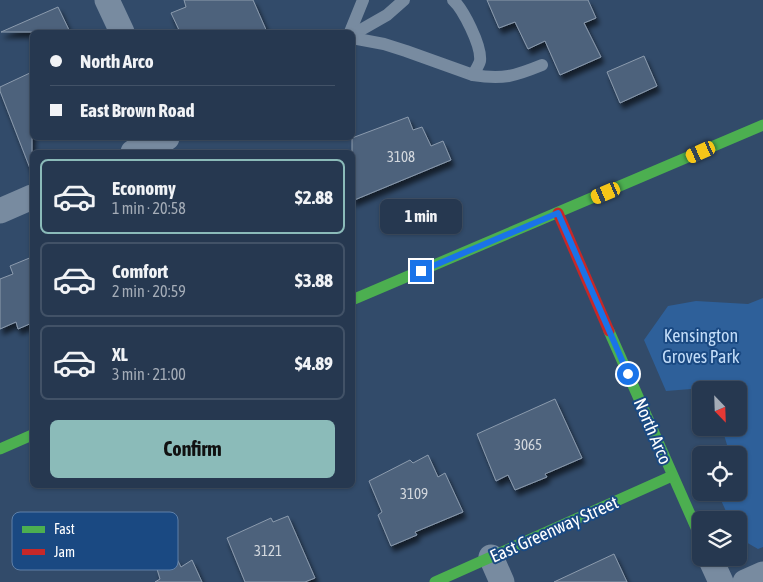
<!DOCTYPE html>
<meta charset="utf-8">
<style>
:root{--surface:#263850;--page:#2e3f57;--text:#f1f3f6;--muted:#a4acb7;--line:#425267;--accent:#8bbbb9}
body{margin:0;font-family:"Asap Condensed",sans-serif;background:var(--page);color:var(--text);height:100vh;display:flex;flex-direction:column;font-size:19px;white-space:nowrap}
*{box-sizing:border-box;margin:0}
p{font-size:16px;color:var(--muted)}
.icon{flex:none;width:28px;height:28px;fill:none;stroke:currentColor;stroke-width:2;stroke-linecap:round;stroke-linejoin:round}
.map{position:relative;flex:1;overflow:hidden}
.panel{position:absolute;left:30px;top:150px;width:325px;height:338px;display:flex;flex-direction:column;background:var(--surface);border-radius:8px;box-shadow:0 1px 4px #0004,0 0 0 1px var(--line)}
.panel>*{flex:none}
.guide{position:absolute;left:30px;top:30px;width:325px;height:110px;border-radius:8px;box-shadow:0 1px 4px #0004,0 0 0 1px var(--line);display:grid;align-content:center;height:110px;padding:0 20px;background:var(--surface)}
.needle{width:32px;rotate:157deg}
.buttons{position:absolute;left:692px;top:381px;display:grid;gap:10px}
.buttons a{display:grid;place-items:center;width:55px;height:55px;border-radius:8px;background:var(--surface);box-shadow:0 1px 4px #0004,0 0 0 1px var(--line);font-size:25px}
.end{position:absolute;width:22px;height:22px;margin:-11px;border:6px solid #1a73e8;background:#fff;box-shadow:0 0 0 2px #fff}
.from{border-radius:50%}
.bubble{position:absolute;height:35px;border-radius:8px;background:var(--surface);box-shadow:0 1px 4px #0004,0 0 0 1px var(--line);font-size:16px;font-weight:700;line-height:35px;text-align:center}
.car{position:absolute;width:15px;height:30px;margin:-15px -8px;border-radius:6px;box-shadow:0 0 4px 1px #0007;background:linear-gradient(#f5c518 24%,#345 0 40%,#f5c518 0 76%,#345 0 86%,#f5c518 0)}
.guide b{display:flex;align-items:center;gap:18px;height:48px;font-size:19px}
.guide b+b{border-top:1px solid var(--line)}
.guide i{width:12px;height:12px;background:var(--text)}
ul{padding:9px 0 0;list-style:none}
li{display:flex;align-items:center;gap:15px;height:75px;margin:0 10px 8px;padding:0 10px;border:2px solid var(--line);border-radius:8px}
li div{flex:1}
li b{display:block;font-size:19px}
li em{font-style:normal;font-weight:700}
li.active{border-color:var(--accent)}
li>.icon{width:45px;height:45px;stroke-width:1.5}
.button{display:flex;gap:10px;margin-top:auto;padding:10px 20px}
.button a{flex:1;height:58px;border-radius:8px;background:var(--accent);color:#111;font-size:20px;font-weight:700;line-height:58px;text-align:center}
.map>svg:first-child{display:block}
</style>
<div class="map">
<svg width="763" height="582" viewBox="0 0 763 582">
<defs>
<filter id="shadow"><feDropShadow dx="3" dy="5.5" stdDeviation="2.5" flood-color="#0009"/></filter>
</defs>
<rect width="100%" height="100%" fill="#324b6a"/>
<!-- green -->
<polygon fill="#2e609a" points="763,298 763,547 758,549 739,538 739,520 730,520 720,498 722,493 739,492 739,455 730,455 722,428 739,428 739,390 701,390 701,394 691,389 666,391 644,340 668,306 696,301 748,304"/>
<!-- building -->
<g fill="#4e627b" stroke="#8b9bae" filter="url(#shadow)">
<polygon points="184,0 253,0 267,32 180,32 171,13 186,7"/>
<polygon points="487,0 588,0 596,18 584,23 601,57 560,75 545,41 528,49 515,22 499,28"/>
<polygon points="58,7 70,32 1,32"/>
<polygon points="644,56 657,86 620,103 607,72"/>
<polygon points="32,72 32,171 31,171 0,91 0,87"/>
<polygon points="408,117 413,130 422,127 431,146 443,141 451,160 352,201 352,138"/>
<polygon points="32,257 32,323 18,329 16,322 0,329 0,279 13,274 10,266"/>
<polygon points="555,399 582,458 545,474 547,477 515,490 508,475 496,481 477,434"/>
<polygon points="428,455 438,477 445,473 463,512 415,532 417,535 391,546 378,515 382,512 369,481 410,460 413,463"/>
<polygon points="288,516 315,578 305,582 245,582 227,538 271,518 273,522"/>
<polygon points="614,554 627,582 554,582"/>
<polygon points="177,559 181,567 192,560 202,582 155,582 160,579 157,569"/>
</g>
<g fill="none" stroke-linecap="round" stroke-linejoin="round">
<!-- lane -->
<g stroke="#788ba0" stroke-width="12">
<polyline points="350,32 363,0"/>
<polyline points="352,35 387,15 404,0"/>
<path d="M352,38l32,6 22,7 67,24c2,-4 6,-10 7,-14 2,-15 -17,-52 -27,-61"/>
<path d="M473,75c30,5 42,1 69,-10"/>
</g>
<!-- street -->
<g stroke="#788ba0" stroke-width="25">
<polyline points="107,0 122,32"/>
<polyline points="133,152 167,138"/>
<polyline points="0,211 32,197"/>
<polyline points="491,557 502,582"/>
<polyline points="710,558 721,582"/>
<polyline points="745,582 763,574"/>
</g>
<!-- fast -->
<g stroke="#4caf50" stroke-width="11">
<polyline points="352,300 763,125"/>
<polyline points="609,331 701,539"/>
<polyline points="0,449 32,435"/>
<polyline points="435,582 672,476"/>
</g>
<!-- jam -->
<polyline stroke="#c62828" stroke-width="11" points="558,213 609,331"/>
</g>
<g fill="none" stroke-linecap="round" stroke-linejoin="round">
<!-- route -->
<polyline stroke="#1a73e8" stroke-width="6" points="421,271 558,213 628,374"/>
</g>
<g text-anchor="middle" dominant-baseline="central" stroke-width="4" stroke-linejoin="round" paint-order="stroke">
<!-- number labels -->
<g font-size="15" fill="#d3d8de">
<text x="401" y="156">3108</text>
<text x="528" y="444">3065</text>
<text x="414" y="493">3109</text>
<text x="268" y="550">3121</text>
</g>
<!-- park labels -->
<g font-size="18" fill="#c2dcf8" stroke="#1a4982">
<text x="701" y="335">Kensington<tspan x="701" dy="21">Groves Park</tspan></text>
</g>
<!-- street labels -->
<g font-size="18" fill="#fff" stroke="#1a4982">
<text transform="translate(653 431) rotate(67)">North Arco</text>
<text transform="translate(554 529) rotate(-24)">East Greenway Street</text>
</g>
</g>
<!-- legend -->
<rect x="12" y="512" width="166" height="58" rx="8" fill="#1a4982" stroke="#5f80a8" stroke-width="1"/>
<rect x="22" y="526" width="23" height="7" fill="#4caf50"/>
<rect x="22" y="549" width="23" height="6" fill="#c62828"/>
<g font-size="14" fill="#fff">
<text x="54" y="534">Fast</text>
<text x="54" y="557">Jam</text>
</g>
</svg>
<div class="buttons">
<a><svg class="needle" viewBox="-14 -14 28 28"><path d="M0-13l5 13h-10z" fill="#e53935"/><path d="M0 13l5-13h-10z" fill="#a4acb7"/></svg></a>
<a><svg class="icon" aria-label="locate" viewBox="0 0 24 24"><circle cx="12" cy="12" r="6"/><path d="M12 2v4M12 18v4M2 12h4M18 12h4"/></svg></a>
<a><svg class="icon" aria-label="layers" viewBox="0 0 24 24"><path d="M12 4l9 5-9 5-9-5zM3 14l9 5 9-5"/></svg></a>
</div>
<i class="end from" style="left:628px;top:374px"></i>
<i class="end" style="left:421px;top:271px"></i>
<div class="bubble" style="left:380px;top:199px;width:82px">1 min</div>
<i class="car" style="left:701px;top:152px;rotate:246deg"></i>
<i class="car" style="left:606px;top:193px;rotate:247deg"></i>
<div class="guide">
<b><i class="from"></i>North Arco</b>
<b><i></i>East Brown Road</b>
</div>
<section class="panel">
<ul>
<li class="active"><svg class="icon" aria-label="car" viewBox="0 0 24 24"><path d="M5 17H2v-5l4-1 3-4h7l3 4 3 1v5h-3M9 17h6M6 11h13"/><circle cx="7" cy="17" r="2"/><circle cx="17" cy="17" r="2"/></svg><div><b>Economy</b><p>1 min · 20:58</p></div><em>$2.88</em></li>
<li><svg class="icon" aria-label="car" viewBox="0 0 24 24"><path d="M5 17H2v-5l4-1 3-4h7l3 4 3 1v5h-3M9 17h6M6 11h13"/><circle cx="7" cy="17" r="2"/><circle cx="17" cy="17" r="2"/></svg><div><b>Comfort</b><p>2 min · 20:59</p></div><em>$3.88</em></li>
<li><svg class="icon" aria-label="car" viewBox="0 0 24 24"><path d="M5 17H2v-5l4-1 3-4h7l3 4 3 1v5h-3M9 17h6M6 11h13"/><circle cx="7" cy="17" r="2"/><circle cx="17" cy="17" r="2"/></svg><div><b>XL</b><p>3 min · 21:00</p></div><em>$4.89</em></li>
</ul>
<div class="button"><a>Confirm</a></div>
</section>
</div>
